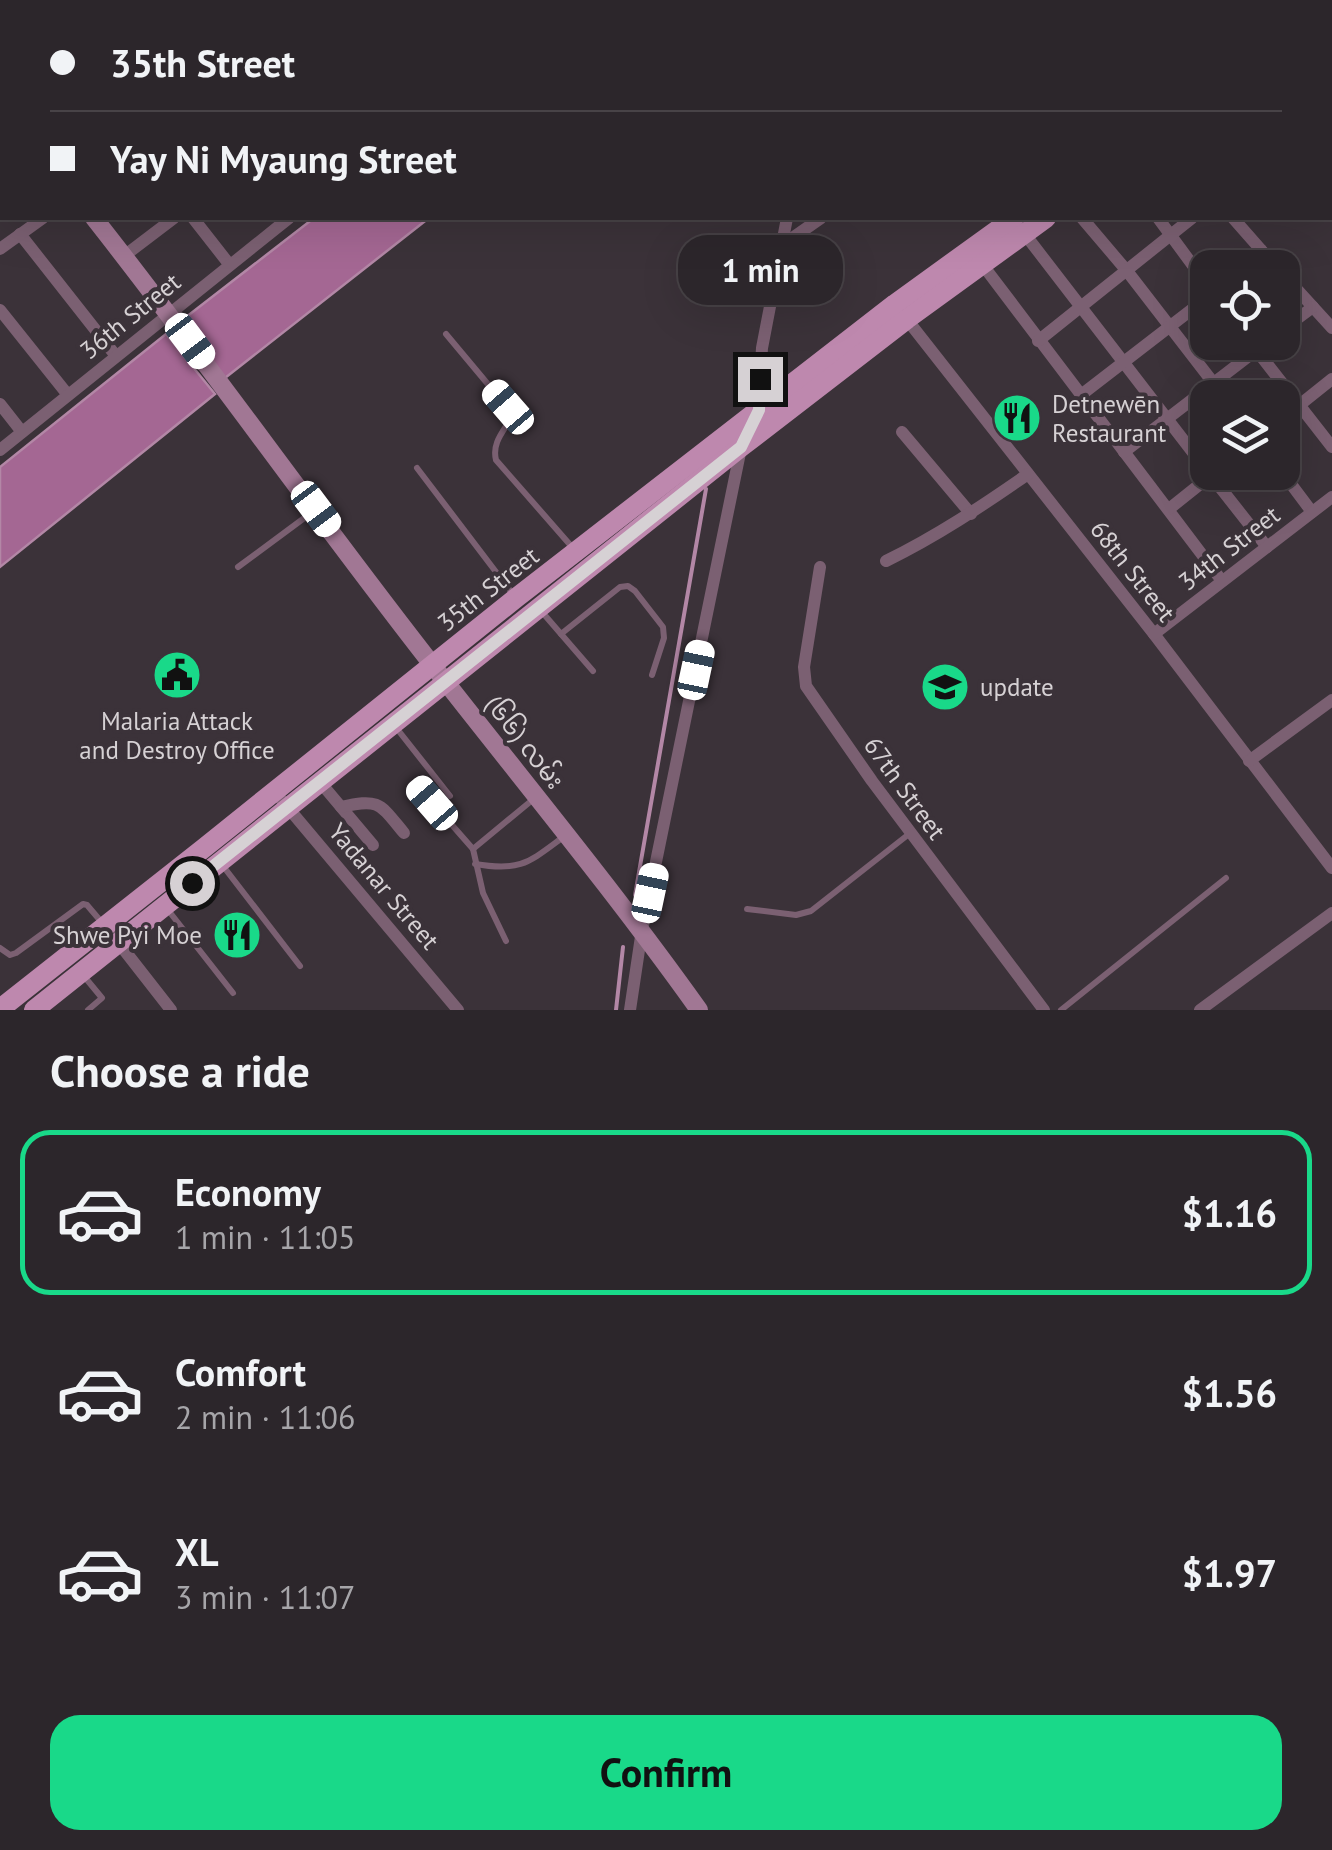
<!DOCTYPE html>
<meta charset="utf-8">
<style>
:root{--surface:#2c262b;--page:#342e33;--text:#f1f3f6;--muted:#a6a5a9;--line:#484347;--accent:#19d989}
body{margin:0;font-family:"PT Sans","Noto Sans Myanmar",sans-serif;background:var(--page);color:var(--text);height:100vh;display:flex;flex-direction:column;font-size:38px;white-space:nowrap}
*{box-sizing:border-box;margin:0}
p{font-size:32px;color:var(--muted)}
.icon{flex:none;width:55px;height:55px;fill:none;stroke:currentColor;stroke-width:2;stroke-linecap:round;stroke-linejoin:round}
.map{position:relative;height:1010px;overflow:hidden}
.details{display:flex;flex-direction:column;background:var(--surface);flex:1}
.details>*{flex:none}
.guide{position:absolute;left:0px;top:0px;width:1332px;height:220px;box-shadow:0 10px 40px #0002,0 0 0 2px var(--line);display:grid;align-content:center;height:220px;padding:0 50px;background:var(--surface)}
.tools{position:absolute;left:1190px;top:250px;display:grid;gap:20px}
.tools a{display:grid;place-items:center;width:110px;height:110px;border-radius:20px;background:var(--surface);box-shadow:0 10px 40px #0002,0 0 0 2px var(--line);font-size:50px}
.end{position:absolute;width:45px;height:45px;margin:-22px;border:12px solid #d6d1d4;background:#111;box-shadow:0 0 0 5px #111}
.from{border-radius:50%}
.bubble{position:absolute;height:70px;border-radius:30px;background:var(--surface);box-shadow:0 10px 40px #0002,0 0 0 2px var(--line);font-size:32px;font-weight:600;line-height:70px;text-align:center}
.car{position:absolute;width:30px;height:60px;margin:-30px -15px;border-radius:12px;box-shadow:0 0 8px 2px #0007;background:linear-gradient(#fff 24%,#345 0 40%,#fff 0 76%,#345 0 86%,#fff 0)}
.guide b{display:flex;align-items:center;gap:35px;height:95px;font-size:38px}
.guide b+b{border-top:2px solid var(--line)}
.guide i{width:25px;height:25px;background:var(--text)}
ul{padding:0;list-style:none}
li{display:flex;align-items:center;gap:30px;height:165px;margin:0 20px 15px;padding:0 30px;border:5px solid transparent;border-radius:30px}
li div{flex:1}
li b{display:block;font-size:38px}
li em{font-style:normal;font-weight:600}
li.current{border-color:var(--accent)}
li>.icon{width:90px;height:90px;stroke-width:1.5}
h2{padding:0 50px;font-size:45px;line-height:120px}
.primary-button{display:flex;gap:20px;margin-top:auto;padding:20px 50px}
.primary-button a{flex:1;height:115px;border-radius:30px;background:var(--accent);color:#111;font-size:40px;font-weight:600;line-height:115px;text-align:center}
.map>svg:first-child{display:block}
</style>
<div class="map">
<svg width="1332" height="1010" viewBox="0 0 1332 1010">
<rect width="100%" height="100%" fill="#3b3239"/>
<!-- water -->
<g fill="#a46793" stroke="#b387a6" stroke-width="2.5">
<polygon points="314,218 429,218 225,378 181,321"/>
<polygon points="166,334 215,394 0,567 0,467"/>
</g>
<g fill="none" stroke-linecap="round" stroke-linejoin="round">
<!-- stream -->
<g stroke="#b387a6" stroke-width="4">
<polyline points="635,895 706,489"/>
<polyline points="616,1010 623,947"/>
</g>
<!-- lane -->
<g stroke="#7b6072" stroke-width="6">
<path d="M446,334l61,73 3,13c-8,13 -18,24 -14,40l76,87"/>
<polyline points="417,468 512,593"/>
<polyline points="238,567 311,513"/>
<polyline points="542,612 561,634 620,587 628,586 635,591 663,627 664,638 652,675"/>
<polyline points="561,634 593,671"/>
<polyline points="394,725 450,796"/>
<polyline points="416,784 473,849 483,893 506,941"/>
<polyline points="473,849 536,797"/>
<path d="M475,864c47,8 54,-2 91,-29"/>
<polyline points="223,866 300,966"/>
<polyline points="747,909 796,915 811,911 909,834"/>
<polyline points="168,910 233,993"/>
<polyline points="0,948 10,955 16,953 83,904 87,905 104,925"/>
<polyline points="83,975 102,998 88,1010"/>
<polyline points="1061,1010 1226,878"/>
</g>
<!-- street -->
<g stroke="#7b6072" stroke-width="12">
<polyline points="58,0 60,2"/>
<polyline points="274,0 277,2"/>
<polyline points="343,0 346,2"/>
<polyline points="153,2 156,0"/>
<polyline points="377,2 380,0"/>
<polyline points="533,2 536,0"/>
<polyline points="828,2 829,0"/>
<polyline points="940,2 944,0"/>
<polyline points="1118,2 1121,0"/>
<polyline points="0,118 2,116"/>
<polyline points="193,218 229,264"/>
<polyline points="1082,218 1127,271 1225,398"/>
<polyline points="1158,218 1208,286"/>
<polyline points="1233,218 1277,268"/>
<polyline points="1024,233 1208,472"/>
<polyline points="20,234 116,356"/>
<polyline points="781,246 821,218"/>
<polyline points="0,249 43,218"/>
<polyline points="124,256 174,218"/>
<polyline points="982,264 1222,581"/>
<polyline points="1242,268 1261,250"/>
<polyline points="1282,273 1332,328"/>
<polyline points="0,310 68,395"/>
<polyline points="905,317 1154,634 1332,868"/>
<polyline points="1282,330 1313,307"/>
<polyline points="1038,341 1192,218"/>
<polyline points="1250,342 1332,447"/>
<polyline points="1081,395 1208,297"/>
<polyline points="0,404 22,432"/>
<polyline points="758,412 762,348 787,218"/>
<polyline points="1282,419 1332,379"/>
<polyline points="902,432 971,514"/>
<polyline points="0,450 289,218"/>
<polyline points="1124,452 1267,342"/>
<polyline points="1208,472 1267,547"/>
<polyline points="1282,472 1312,512"/>
<polyline points="1169,509 1214,473"/>
<path d="M886,561c51,-25 96,-55 142,-87"/>
<polyline points="820,567 804,667 806,686 872,781 1044,1010"/>
<polyline points="1154,634 1332,497"/>
<polyline points="1249,761 1332,700"/>
<polyline points="320,782 373,845"/>
<polyline points="274,791 458,1010"/>
<path d="M341,807c39,-9 39,-3 63,26"/>
<polyline points="114,937 171,1010"/>
<polyline points="630,1010 642,930 741,448"/>
<polyline points="1200,1010 1332,913"/>
</g>
<!-- secondary -->
<g stroke="#a17794" stroke-width="18">
<polyline points="1055,0 1057,2"/>
<polyline points="0,99 2,102"/>
<path d="M94,218c116,147 224,301 340,449 89,114 181,225 265,343"/>
</g>
<!-- primary -->
<g stroke="#be88ae" stroke-width="20">
<polyline points="1312,2 1315,0"/>
<polyline points="1330,7 1332,6"/>
<polyline points="0,1009 204,848 516,598 895,304 1014,218"/>
<polyline points="34,1010 741,447 907,319 1046,218"/>
</g>
</g>
<g fill="none" stroke-linecap="round" stroke-linejoin="round">
<!-- route -->
<polyline stroke="#d6d1d4" stroke-width="12" points="192,883 741,447 759,410 760,379"/>
</g>
<!-- icons -->
<defs>
<g id="restaurant-disc" transform="scale(2.5)"><circle r="9.5" fill="#19d989" stroke="#3b3239"/><path d="M-5-6h1v4h1v-4h1v4h1v-4h1v5L-1.5 .5V6h-2V.5L-5-1ZM5-6V6H3V1.5H1.5Q1.5-4 5-6Z" fill="#111"/></g>
<g id="civic-disc" transform="scale(2.5)"><circle r="9.5" fill="#19d989" stroke="#3b3239"/><path d="M-.6-6.5H3V-4.5H.6V-3L4-1V1h2V6H-6V1h2V-1L-.6-3ZM-1.2 2.5V6h2.4V2.5Z" fill="#111"/></g>
<g id="university-disc" transform="scale(2.5)"><circle r="9.5" fill="#19d989" stroke="#3b3239"/><path d="M0-5L7-2L0 1L-7-2ZM-4 1L0 2.5L4 1V4Q0 6-4 4Z" fill="#111"/></g>
</defs>
<g fill-rule="evenodd">
<use href="#restaurant-disc" x="1017" y="418"/>
<use href="#civic-disc" x="177" y="675"/>
<use href="#university-disc" x="945" y="687"/>
<use href="#restaurant-disc" x="237" y="935"/>
</g>
<g text-anchor="middle" dominant-baseline="central" stroke-width="8" stroke-linejoin="round" paint-order="stroke">
<!-- street labels -->
<g font-size="25" fill="#d6d1d4" stroke="#3b3239">
<text transform="translate(130 316) rotate(-39)">36th Street</text>
<text transform="translate(1229 548) rotate(-38)">34th Street</text>
<text transform="translate(1133 571) rotate(52)">68th Street</text>
<text transform="translate(488 589) rotate(-38)">35th Street</text>
<text transform="translate(525 742) rotate(52)">(၆၆) လမ်း</text>
<text transform="translate(905 788) rotate(54)">67th Street</text>
<text transform="translate(384 886) rotate(50)">Yadanar Street</text>
</g>
<!-- poi labels -->
<g font-size="25" fill="#d6d1d4" stroke="#3b3239" text-anchor="start">
<text x="1052" y="404">Detnewēn<tspan x="1052" dy="29">Restaurant</tspan></text>
<text x="980" y="687">update</text>
<text x="177" y="721" text-anchor="middle">Malaria Attack<tspan x="177" dy="29">and Destroy Office</tspan></text>
<text x="202" y="935" text-anchor="end">Shwe Pyi Moe</text>
</g>
</g>
</svg>
<div class="tools">
<a><svg class="icon" aria-label="locate" viewBox="0 0 24 24"><circle cx="12" cy="12" r="6"/><path d="M12 2v4M12 18v4M2 12h4M18 12h4"/></svg></a>
<a><svg class="icon" aria-label="layers" viewBox="0 0 24 24"><path d="M12 4l9 5-9 5-9-5zM3 14l9 5 9-5"/></svg></a>
</div>
<i class="end from" style="left:192px;top:883px"></i>
<i class="end" style="left:760px;top:379px"></i>
<div class="bubble" style="left:678px;top:235px;width:165px">1 min</div>
<i class="car" style="left:190px;top:341px;rotate:143deg"></i>
<i class="car" style="left:508px;top:407px;rotate:319deg"></i>
<i class="car" style="left:316px;top:509px;rotate:143deg"></i>
<i class="car" style="left:696px;top:670px;rotate:12deg"></i>
<i class="car" style="left:432px;top:803px;rotate:319deg"></i>
<i class="car" style="left:650px;top:893px;rotate:12deg"></i>
<div class="guide">
<b><i class="from"></i>35th Street</b>
<b><i></i>Yay Ni Myaung Street</b>
</div>
</div>
<section class="details">
<h2>Choose a ride</h2>
<ul>
<li class="current"><svg class="icon" aria-label="car" viewBox="0 0 24 24"><path d="M5 17H2v-5l4-1 3-4h7l3 4 3 1v5h-3M9 17h6M6 11h13"/><circle cx="7" cy="17" r="2"/><circle cx="17" cy="17" r="2"/></svg><div><b>Economy</b><p>1 min · 11:05</p></div><em>$1.16</em></li>
<li><svg class="icon" aria-label="car" viewBox="0 0 24 24"><path d="M5 17H2v-5l4-1 3-4h7l3 4 3 1v5h-3M9 17h6M6 11h13"/><circle cx="7" cy="17" r="2"/><circle cx="17" cy="17" r="2"/></svg><div><b>Comfort</b><p>2 min · 11:06</p></div><em>$1.56</em></li>
<li><svg class="icon" aria-label="car" viewBox="0 0 24 24"><path d="M5 17H2v-5l4-1 3-4h7l3 4 3 1v5h-3M9 17h6M6 11h13"/><circle cx="7" cy="17" r="2"/><circle cx="17" cy="17" r="2"/></svg><div><b>XL</b><p>3 min · 11:07</p></div><em>$1.97</em></li>
</ul>
<div class="primary-button"><a>Confirm</a></div>
</section>
